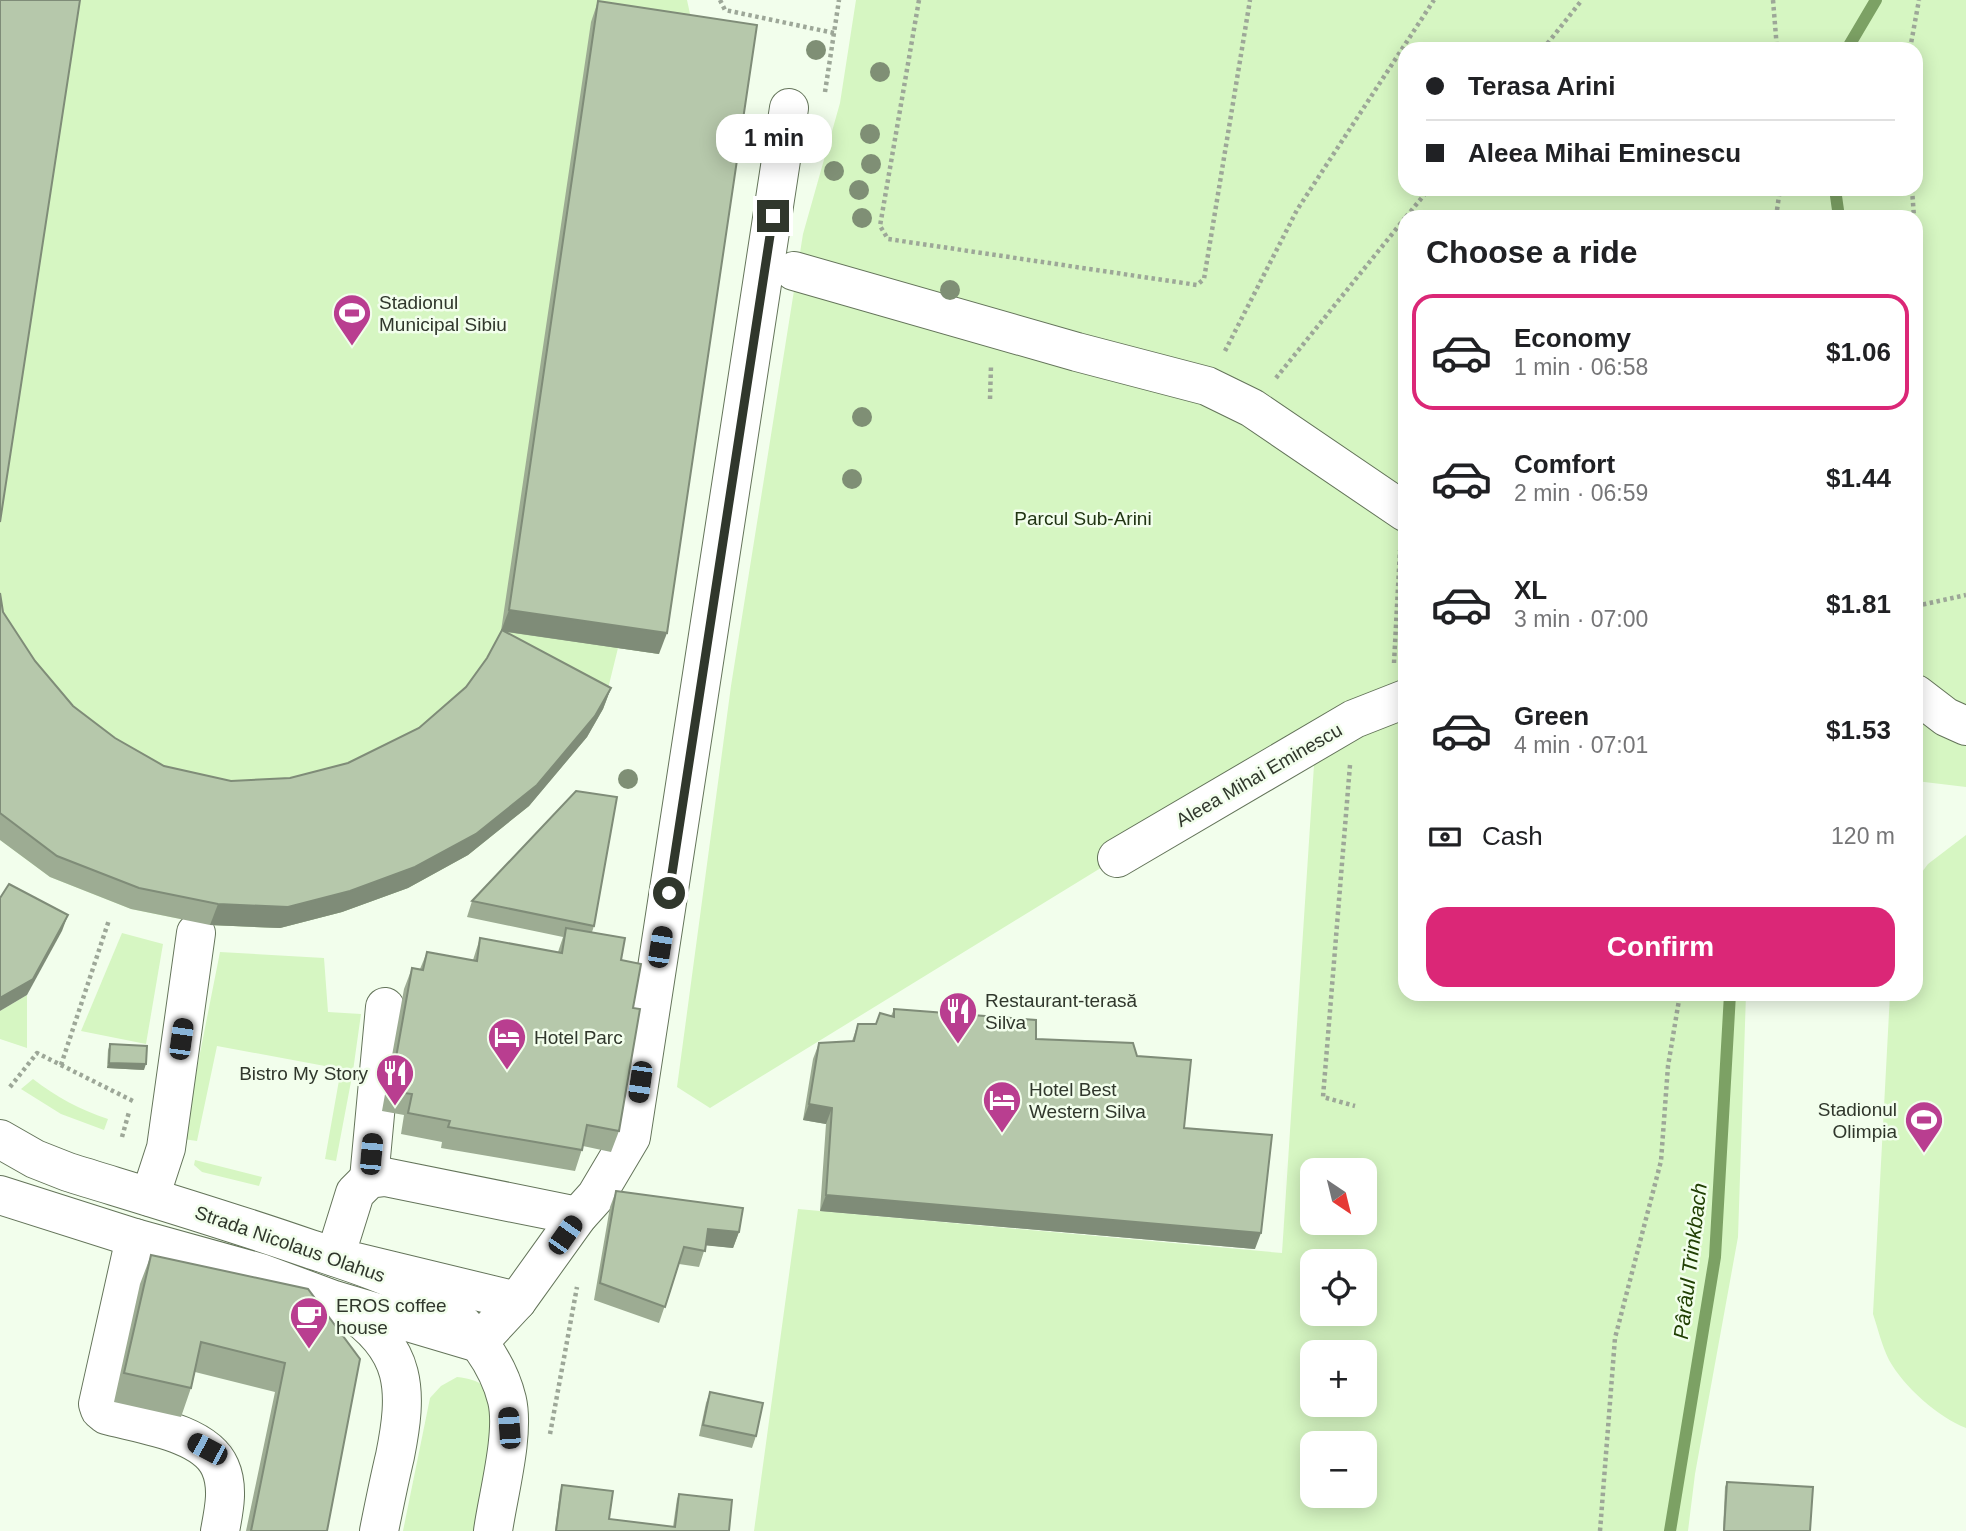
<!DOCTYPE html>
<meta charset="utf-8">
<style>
:root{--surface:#fff;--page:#f2f2f2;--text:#202124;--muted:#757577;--line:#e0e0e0;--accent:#db2777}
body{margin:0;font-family:Arial,sans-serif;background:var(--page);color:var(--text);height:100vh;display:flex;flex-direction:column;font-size:26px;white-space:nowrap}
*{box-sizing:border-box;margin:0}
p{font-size:23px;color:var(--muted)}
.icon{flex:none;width:38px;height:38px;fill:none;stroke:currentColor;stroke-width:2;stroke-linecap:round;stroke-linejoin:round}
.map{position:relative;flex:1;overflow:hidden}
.side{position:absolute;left:1398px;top:210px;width:525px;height:791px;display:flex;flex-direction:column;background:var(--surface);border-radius:21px;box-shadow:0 4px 18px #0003}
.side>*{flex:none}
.top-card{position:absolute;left:1398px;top:42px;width:525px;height:154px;border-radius:21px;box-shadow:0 4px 18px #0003;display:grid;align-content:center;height:154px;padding:0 28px;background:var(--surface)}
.needle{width:46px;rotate:145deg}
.fabs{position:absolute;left:1300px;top:1158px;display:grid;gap:14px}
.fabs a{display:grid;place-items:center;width:77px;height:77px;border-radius:14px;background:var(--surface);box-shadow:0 4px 18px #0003;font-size:35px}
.end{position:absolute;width:32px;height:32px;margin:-16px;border:9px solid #30372c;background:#fff;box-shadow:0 0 0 4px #fff}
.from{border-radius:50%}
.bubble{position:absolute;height:49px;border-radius:21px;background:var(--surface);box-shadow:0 4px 18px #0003;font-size:23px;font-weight:700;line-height:49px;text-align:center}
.car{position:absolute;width:21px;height:42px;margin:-21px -10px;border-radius:9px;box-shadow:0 0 5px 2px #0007;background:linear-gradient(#222 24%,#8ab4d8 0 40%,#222 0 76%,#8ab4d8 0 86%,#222 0)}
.top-card b{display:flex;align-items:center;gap:24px;height:66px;font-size:26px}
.top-card b+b{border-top:2px solid var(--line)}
.top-card i{width:18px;height:18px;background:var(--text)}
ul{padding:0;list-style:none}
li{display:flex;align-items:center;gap:21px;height:116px;margin:0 14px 10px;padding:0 14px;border:4px solid transparent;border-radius:21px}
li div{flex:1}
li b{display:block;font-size:26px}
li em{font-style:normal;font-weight:700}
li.on{border-color:var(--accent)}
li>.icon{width:63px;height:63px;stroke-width:1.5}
h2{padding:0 28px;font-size:32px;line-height:84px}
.pay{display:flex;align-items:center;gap:18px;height:77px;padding:0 28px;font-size:26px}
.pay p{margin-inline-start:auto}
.primary-button{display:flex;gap:14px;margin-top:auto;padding:14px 28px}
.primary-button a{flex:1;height:80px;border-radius:21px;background:var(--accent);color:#fff;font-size:28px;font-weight:700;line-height:80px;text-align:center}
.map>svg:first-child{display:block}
</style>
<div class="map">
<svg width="1966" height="1531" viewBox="0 0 1966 1531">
<rect width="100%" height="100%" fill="#f2feec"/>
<!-- green -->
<g fill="#d6f6c2" fill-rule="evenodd">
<polygon points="0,0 687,0 695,37 749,46 659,654 618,648 603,709 529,806 468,855 408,888 342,912 280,928 210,925 131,909 50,877 0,840"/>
<path d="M856,0h1110v787l-50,-6v-564h-511v777h341l-8,243 -43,237 -7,57h-934l44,-322 484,44 32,-488 -197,93 -407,250 -33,-21 54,-401 72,-452 37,-131zM1405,49h511v140h-511zM1312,1171h53v52h-53zM1312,1262h53v52h-53zM1312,1353h53v52h-53zM1312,1444h53v52h-53z"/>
<path d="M1966,835v593c-28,-11 -62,-41 -77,-68 -7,-14 -11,-31 -16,-46l17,-320h26v-114l12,-16z"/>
<polygon points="122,933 163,944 146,1044 81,1031"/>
<polygon points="220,952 324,958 328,1012 361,1014 353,1071 336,1161 325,1159 341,1069 217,1046 197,1141 183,1139"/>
<polygon points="27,995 27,1048 0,1039 0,1011"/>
<path d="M33,1079c23,18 48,31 75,40l-4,11 -43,-16 -40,-25z"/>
<polygon points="195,1160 262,1177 259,1186 202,1172 194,1165"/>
<path d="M457,1377c24,3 31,9 41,31l-24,123h-71l27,-133 11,-12z"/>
</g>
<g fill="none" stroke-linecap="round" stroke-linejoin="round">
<!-- stream -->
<g stroke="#7ca164" stroke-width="12">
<polyline points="1847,49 1876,0"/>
<polyline points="1835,189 1839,217"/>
<polyline points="1670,1531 1715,1257 1730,994"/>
</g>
<!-- minor casing -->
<g stroke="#64745a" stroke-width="40">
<g id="minor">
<polyline points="794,271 1077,352 1207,386 1252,408 1405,512"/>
<polyline points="1916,694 1946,717 1966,726"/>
<polyline points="1117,858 1354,719 1405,699"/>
<path d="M0,1139l35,20 33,13c81,25 162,49 242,77 45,15 93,29 131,57 31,22 57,57 66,94 8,34 -9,95 -14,131"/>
<polyline points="369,1179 385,1007"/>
<polyline points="0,1195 135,1238 261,1273 334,1300 472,1341"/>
<polyline points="150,1197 166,1148 196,933"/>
<path d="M135,1238l-37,166 2,6 6,5c33,9 99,17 114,52 9,20 4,43 0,64"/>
<polyline points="517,1301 335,1257 355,1193 369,1179 385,1177 578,1216"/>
<path d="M347,1309c61,40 61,82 48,147 -6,25 -11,50 -16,75"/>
<polyline points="478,1343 517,1301 578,1216 596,1196 631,1137 789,108"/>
</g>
</g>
<!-- path -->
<g stroke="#9da798" stroke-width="4.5" stroke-dasharray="3.5 3.5" stroke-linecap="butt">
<polyline points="720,0 725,10 834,33"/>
<polyline points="919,0 880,226 888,239 1197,285 1204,279 1250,0"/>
<polyline points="1773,0 1777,49"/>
<polyline points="1543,49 1582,0"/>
<polyline points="1910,49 1919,0"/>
<polyline points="825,92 839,0"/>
<polyline points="1912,189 1914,217"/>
<polyline points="1406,217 1429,189"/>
<polyline points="1776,217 1780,189"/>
<polyline points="1916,245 1916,247"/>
<polyline points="1225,351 1297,210 1434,0"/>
<polyline points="1276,378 1405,218"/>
<polyline points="990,399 991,366"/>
<polyline points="1916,606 1966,595"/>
<polyline points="1394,663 1400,550"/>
<polyline points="1350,765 1323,1097 1355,1106"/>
<polyline points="61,1065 109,920"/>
<polyline points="10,1087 37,1053 133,1101"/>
<polyline points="122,1137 129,1112"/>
<polyline points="550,1434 577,1287"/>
<polyline points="1600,1531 1615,1338 1661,1161 1668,1066 1680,994"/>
</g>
<!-- minor -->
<use href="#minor" stroke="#fff" stroke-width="38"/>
</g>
<!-- trees -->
<g fill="#7f8f75">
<circle cx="816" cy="50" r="10"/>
<circle cx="880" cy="72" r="10"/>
<circle cx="870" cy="134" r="10"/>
<circle cx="871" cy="164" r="10"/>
<circle cx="834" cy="171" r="10"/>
<circle cx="859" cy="190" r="10"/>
<circle cx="862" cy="218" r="10"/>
<circle cx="950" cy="290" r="10"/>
<circle cx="862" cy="417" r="10"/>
<circle cx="852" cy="479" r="10"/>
<circle cx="628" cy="779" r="10"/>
</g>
<!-- wall -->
<g fill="#9dac93">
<polygon points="598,1 659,654 506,632 611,688 603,709 587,737 529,806 468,855 408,888 342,912 280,928 210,925 131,909 50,877 0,840 0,593 3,612 35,661 73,706 115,738 164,766 231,781 290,778 348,763 419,728 466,687 487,658 501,631 591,22"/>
<polygon points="472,901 594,926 592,932 621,960 633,1008 619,1131 611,1152 583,1146 575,1171 441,1148 442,1142 401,1134 404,1115 382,1111 404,989 412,968 420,969 427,952 473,960 480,938 558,952 563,937 467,917"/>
<polygon points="894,1009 1036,1039 1137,1056 1184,1128 1255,1249 820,1211 826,1124 803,1120 813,1059 819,1043 852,1041 858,1024 876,1024 891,1016"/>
<polygon points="110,1044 144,1070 107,1068 108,1050"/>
<polygon points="616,1191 739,1232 733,1248 706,1245 699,1267 679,1264 659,1323 594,1300 610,1207"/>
<polygon points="151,1255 308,1289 327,1531 246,1531 275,1392 195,1372 191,1388 181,1417 114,1402 140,1284"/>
<polygon points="710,1392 756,1436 752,1448 699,1436 706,1403"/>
<polygon points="1727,1482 1810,1531 1723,1531 1725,1487"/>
<polygon points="562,1485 609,1519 673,1527 677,1499 679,1494 729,1531 555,1531 560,1491"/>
</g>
<!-- shaded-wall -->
<g fill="#7f8c78">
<polygon points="509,610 667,633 659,654 501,631"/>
<polygon points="611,688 603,709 587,737 529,806 468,855 408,888 342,912 280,928 210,925 218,904"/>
<polygon points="68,915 62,931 27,995 0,1011 0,998"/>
<polygon points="109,1063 146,1064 144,1070 107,1068"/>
<polygon points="809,1104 832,1108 826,1124 803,1120"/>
<polygon points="826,1195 1261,1233 1255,1249 820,1211"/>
<polygon points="708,1229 739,1232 733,1248 702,1245"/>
</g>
<!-- building -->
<g fill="#b6c8ab" stroke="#7f8c78" stroke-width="2">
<polygon points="0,0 80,0 0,522"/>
<polygon points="598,1 757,25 667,633 509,610"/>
<polygon points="0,593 3,612 35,661 73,706 115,738 164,766 231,781 290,778 348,763 419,728 466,687 487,658 502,630 611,688 595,716 537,785 476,834 415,867 350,891 288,907 218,904 139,888 57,856 0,813"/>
<polygon points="576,791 617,797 594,926 472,901"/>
<polygon points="9,884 68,915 33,979 0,998 0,898"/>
<polygon points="566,928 625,938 621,960 641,964 633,1008 640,1009 619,1131 587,1125 582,1150 448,1127 450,1121 408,1113 412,1094 390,1091 412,968 423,970 427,952 477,961 480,938 562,953"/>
<polygon points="894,1009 1036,1020 1036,1039 1133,1043 1137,1056 1191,1060 1184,1128 1272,1135 1261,1233 826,1195 832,1108 809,1104 819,1043 854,1041 858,1024 876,1024 880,1013 894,1017"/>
<polygon points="110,1044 147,1046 146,1064 109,1063"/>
<polygon points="616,1191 743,1208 739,1232 708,1229 705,1251 684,1247 665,1307 600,1283"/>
<polygon points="151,1255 308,1289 360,1359 327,1531 251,1531 285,1363 201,1342 191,1388 124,1373"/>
<polygon points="710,1392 763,1403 756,1436 703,1425"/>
<polygon points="1727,1482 1813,1487 1810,1531 1724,1531"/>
<polygon points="562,1485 613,1491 609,1519 675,1527 679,1494 732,1500 729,1531 556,1531"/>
</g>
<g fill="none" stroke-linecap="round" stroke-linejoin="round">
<!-- route -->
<polyline stroke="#30372c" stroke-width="9" points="669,893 773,216"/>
</g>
<!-- icons -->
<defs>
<g id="stadium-pin" transform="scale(2.0125)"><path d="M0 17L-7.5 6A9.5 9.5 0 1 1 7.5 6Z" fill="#b93e90" stroke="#f2feec"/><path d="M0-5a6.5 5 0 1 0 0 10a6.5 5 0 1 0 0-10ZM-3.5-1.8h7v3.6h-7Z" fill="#fff"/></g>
<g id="restaurant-pin" transform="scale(2.0125)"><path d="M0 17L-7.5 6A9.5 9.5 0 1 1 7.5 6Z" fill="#b93e90" stroke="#f2feec"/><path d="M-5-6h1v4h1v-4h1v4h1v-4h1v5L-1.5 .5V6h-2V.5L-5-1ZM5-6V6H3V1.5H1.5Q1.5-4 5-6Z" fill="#fff"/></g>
<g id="hotel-pin" transform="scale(2.0125)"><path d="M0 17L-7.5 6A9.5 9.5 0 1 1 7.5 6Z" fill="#b93e90" stroke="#f2feec"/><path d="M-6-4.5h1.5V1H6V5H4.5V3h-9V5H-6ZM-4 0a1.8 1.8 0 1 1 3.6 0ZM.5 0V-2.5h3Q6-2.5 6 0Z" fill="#fff"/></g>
<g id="cafe-pin" transform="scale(2.0125)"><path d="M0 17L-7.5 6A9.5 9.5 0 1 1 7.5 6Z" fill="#b93e90" stroke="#f2feec"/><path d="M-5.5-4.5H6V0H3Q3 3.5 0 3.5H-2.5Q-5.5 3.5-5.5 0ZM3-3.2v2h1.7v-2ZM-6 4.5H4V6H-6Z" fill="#fff"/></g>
</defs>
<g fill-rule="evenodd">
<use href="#stadium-pin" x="352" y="313"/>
<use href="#restaurant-pin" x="958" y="1011"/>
<use href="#hotel-pin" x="507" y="1037"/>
<use href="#restaurant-pin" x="395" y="1073"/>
<use href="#hotel-pin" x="1002" y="1100"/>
<use href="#stadium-pin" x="1924" y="1120"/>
<use href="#cafe-pin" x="309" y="1316"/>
</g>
<g text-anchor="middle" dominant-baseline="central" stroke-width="5" stroke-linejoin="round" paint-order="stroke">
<!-- poi labels -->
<g font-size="19" fill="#30372c" stroke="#f2feec" text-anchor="start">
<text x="379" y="302">Stadionul<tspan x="379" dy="22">Municipal Sibiu</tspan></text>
<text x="985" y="1000">Restaurant-terasă<tspan x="985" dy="22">Silva</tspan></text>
<text x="534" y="1037">Hotel Parc</text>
<text x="368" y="1073" text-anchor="end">Bistro My Story</text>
<text x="1029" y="1089">Hotel Best<tspan x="1029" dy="22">Western Silva</tspan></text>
<text x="1897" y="1109" text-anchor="end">Stadionul<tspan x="1897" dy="22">Olimpia</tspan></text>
<text x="336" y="1305">EROS coffee<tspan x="336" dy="22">house</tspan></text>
</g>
<!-- park labels -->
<g font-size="19" fill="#213513" stroke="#f2feec">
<text x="1083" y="518">Parcul Sub-Arini</text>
</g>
<!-- street labels -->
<g font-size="19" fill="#30372c" stroke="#f2feec">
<text transform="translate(1259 775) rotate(-30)">Aleea Mihai Eminescu</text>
<text transform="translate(290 1244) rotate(19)">Strada Nicolaus Olahus</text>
</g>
<!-- water labels -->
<g font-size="21" font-style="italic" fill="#203f03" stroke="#f2feec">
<text transform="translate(1690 1261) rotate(-83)">Pârâul Trinkbach</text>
</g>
</g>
</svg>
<div class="fabs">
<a><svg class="needle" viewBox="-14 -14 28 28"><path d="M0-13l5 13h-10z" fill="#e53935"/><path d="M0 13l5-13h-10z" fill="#757577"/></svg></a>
<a><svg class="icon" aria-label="locate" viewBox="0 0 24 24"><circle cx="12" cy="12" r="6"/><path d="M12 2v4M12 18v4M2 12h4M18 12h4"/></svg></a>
<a>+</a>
<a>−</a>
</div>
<i class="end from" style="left:669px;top:893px"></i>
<i class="end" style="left:773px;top:216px"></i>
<div class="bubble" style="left:716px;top:114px;width:116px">1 min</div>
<i class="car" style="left:660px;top:947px;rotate:9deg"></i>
<i class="car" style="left:181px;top:1039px;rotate:8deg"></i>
<i class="car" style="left:640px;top:1082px;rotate:188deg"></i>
<i class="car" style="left:371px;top:1154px;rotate:5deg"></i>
<i class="car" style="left:565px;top:1235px;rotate:35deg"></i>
<i class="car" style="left:509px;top:1428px;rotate:356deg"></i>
<i class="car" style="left:207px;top:1449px;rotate:298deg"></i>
<div class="top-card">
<b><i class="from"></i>Terasa Arini</b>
<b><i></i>Aleea Mihai Eminescu</b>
</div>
<section class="side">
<h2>Choose a ride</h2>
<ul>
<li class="on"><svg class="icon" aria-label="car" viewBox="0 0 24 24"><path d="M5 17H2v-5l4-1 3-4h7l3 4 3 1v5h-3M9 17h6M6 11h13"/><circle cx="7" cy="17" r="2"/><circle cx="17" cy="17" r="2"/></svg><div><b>Economy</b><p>1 min · 06:58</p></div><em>$1.06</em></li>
<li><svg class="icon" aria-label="car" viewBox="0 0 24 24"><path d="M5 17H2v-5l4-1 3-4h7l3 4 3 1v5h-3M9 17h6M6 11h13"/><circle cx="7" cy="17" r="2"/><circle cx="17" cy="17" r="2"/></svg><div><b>Comfort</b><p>2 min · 06:59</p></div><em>$1.44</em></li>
<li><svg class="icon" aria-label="car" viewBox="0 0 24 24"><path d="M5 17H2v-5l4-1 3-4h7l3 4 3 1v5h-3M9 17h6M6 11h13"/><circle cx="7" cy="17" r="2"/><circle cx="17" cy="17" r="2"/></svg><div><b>XL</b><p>3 min · 07:00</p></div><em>$1.81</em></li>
<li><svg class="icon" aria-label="car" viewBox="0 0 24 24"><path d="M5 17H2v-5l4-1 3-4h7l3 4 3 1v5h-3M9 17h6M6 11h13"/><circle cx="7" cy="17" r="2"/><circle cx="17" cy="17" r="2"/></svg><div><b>Green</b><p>4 min · 07:01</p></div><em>$1.53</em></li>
</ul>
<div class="pay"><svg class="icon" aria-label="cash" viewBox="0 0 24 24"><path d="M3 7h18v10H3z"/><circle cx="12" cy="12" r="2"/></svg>Cash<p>120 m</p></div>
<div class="primary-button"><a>Confirm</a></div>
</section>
</div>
